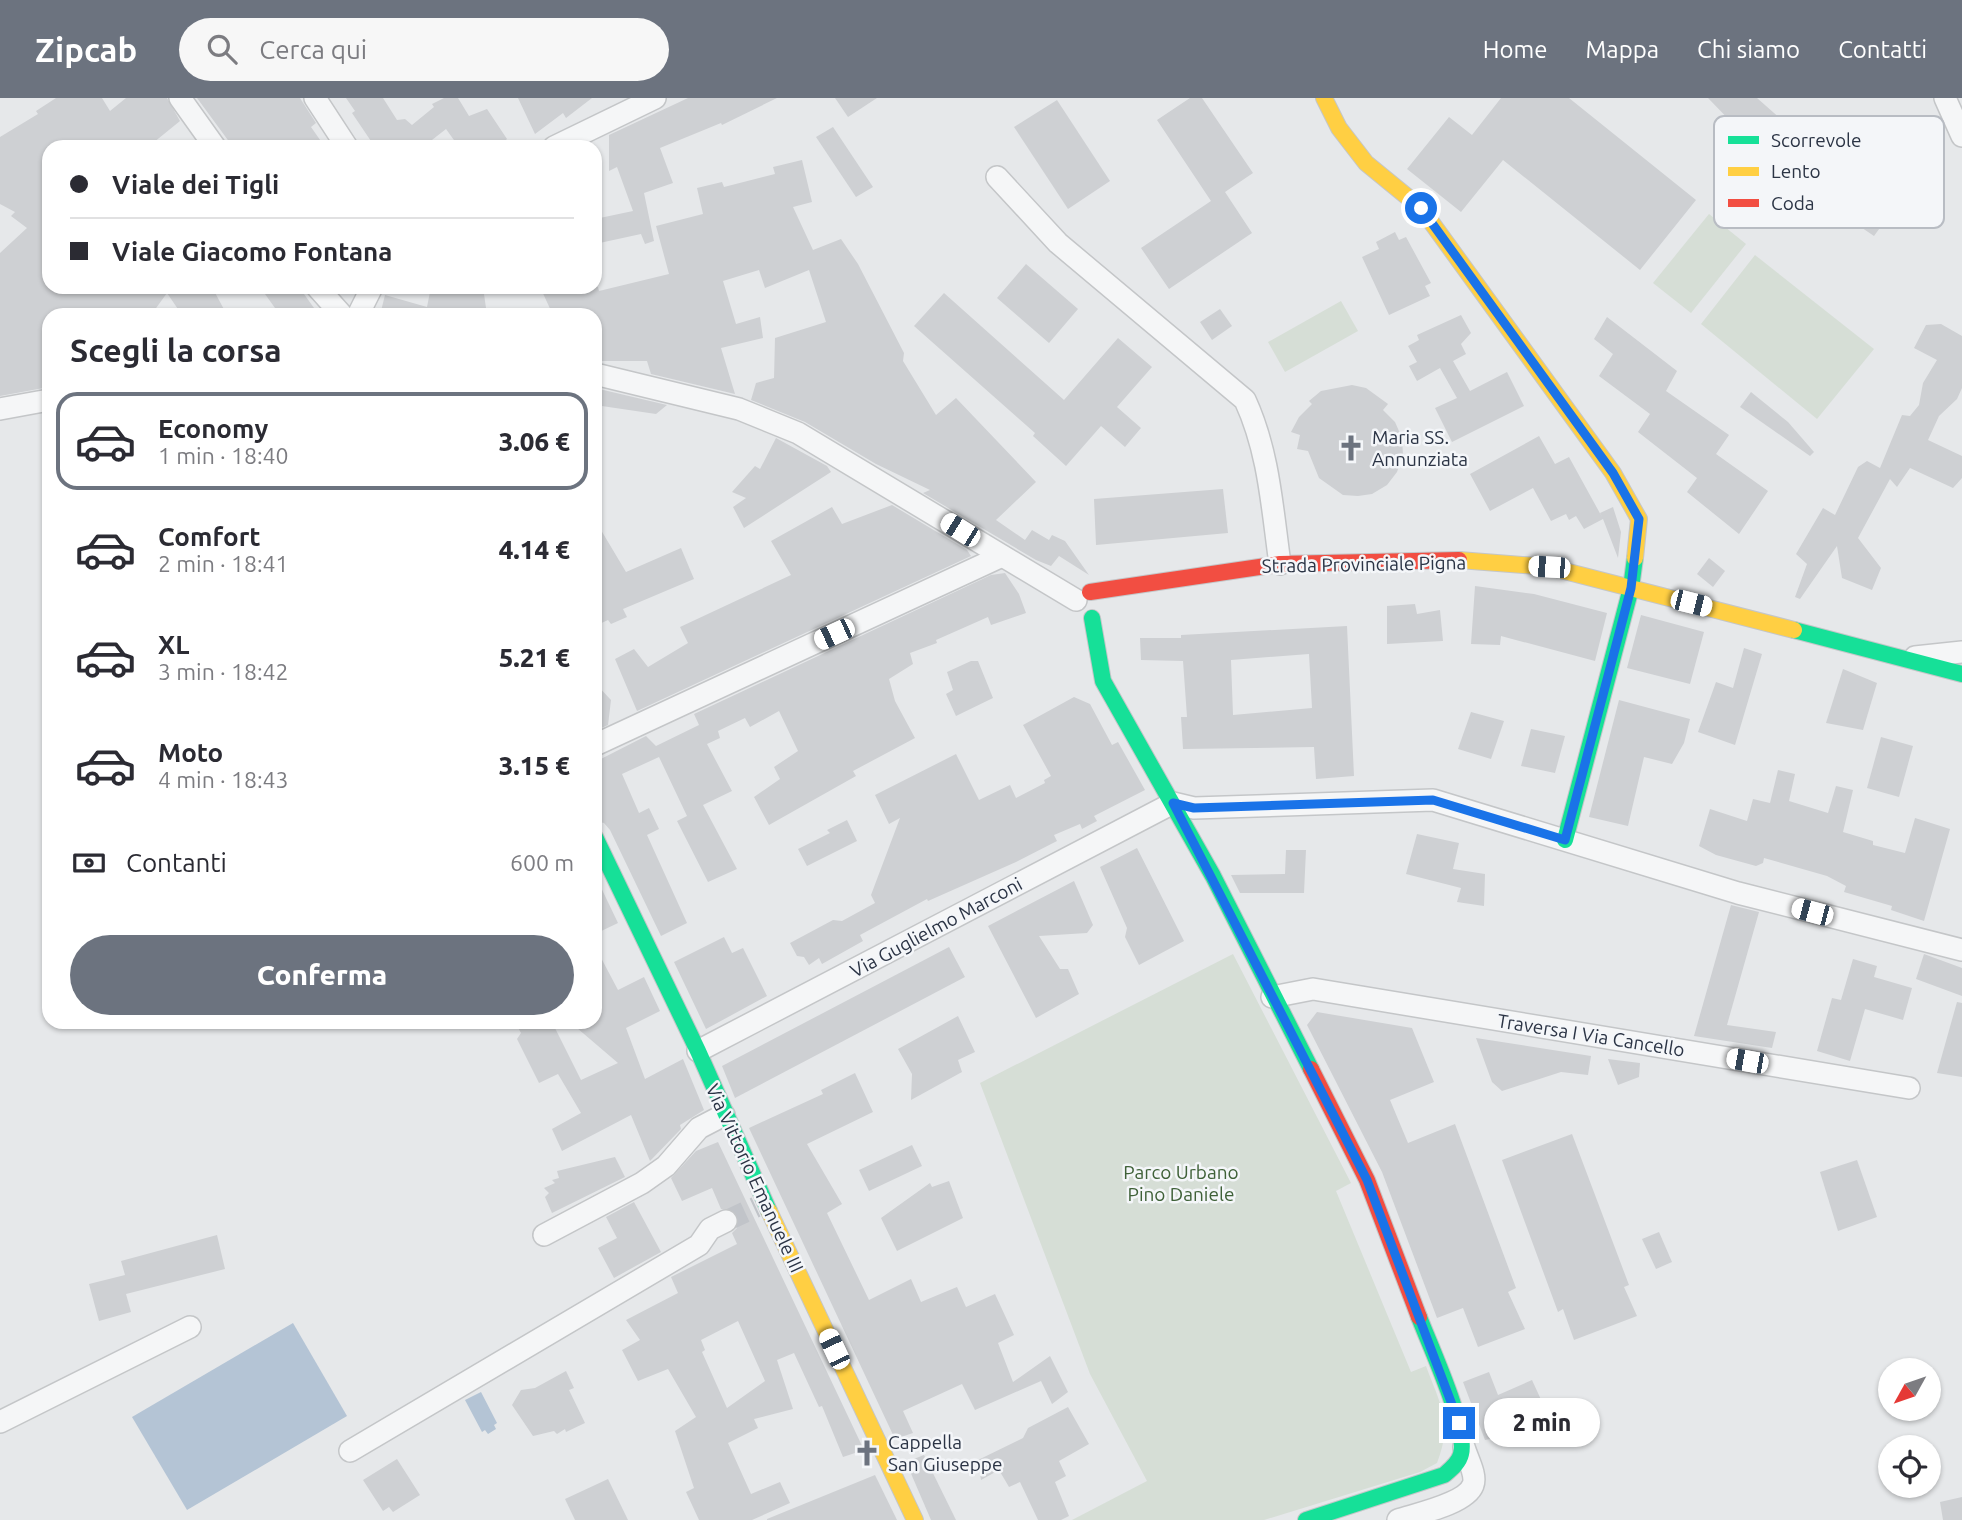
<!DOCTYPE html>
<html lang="it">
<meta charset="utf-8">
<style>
:root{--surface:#fff;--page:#f7f7f7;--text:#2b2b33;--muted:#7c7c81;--line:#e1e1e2;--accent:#6c737f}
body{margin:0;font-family:Ubuntu,sans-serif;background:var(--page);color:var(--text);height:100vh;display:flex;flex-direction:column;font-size:26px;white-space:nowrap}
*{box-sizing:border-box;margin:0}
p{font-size:23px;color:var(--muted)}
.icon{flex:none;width:38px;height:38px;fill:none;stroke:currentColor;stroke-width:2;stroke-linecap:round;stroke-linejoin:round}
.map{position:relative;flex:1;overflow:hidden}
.details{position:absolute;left:42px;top:210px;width:560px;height:721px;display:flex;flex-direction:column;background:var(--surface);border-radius:21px;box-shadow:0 2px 5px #0004}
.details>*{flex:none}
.banner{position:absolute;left:42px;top:42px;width:560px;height:154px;border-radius:21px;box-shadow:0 2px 5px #0004;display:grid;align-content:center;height:154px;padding:0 28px;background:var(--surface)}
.needle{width:46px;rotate:230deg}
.tools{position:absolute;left:1878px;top:1260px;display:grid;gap:14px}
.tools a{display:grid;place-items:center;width:63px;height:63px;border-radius:50%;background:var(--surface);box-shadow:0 2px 5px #0004;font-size:35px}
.end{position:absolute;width:32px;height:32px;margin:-16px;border:9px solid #1a73e8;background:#fff;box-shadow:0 0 0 4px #fff}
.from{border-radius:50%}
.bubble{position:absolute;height:49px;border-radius:24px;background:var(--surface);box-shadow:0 2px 5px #0004;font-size:23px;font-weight:800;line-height:49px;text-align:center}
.car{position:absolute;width:21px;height:42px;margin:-21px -10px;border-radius:9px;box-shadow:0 0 5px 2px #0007;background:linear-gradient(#fff 24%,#345 0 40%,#fff 0 76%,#345 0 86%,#fff 0)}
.banner b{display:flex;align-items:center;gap:24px;height:66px;font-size:26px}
.banner b+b{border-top:2px solid var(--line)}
.banner i{width:18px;height:18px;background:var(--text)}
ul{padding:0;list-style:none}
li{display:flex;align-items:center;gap:21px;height:98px;margin:0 14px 10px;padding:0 14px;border:4px solid transparent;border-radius:21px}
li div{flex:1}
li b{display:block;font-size:26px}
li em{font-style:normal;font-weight:800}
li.selected{border-color:var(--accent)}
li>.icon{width:63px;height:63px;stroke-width:1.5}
h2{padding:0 28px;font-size:32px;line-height:84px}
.pay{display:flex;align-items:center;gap:18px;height:77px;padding:0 28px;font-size:26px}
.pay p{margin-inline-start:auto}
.primary-button{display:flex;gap:14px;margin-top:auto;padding:14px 28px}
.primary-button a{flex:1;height:80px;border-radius:42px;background:var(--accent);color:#fff;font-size:28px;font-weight:800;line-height:80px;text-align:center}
header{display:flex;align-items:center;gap:42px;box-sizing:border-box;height:98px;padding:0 35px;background:var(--accent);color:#fff}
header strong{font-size:33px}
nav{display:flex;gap:38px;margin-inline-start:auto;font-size:24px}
.search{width:490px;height:63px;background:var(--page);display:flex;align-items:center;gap:18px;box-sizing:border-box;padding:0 24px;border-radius:38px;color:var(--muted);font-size:26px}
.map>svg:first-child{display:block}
</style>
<header>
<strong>Zipcab</strong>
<div class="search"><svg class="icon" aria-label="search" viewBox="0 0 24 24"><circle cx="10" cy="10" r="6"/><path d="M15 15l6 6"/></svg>Cerca qui</div>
<nav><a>Home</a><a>Mappa</a><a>Chi siamo</a><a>Contatti</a></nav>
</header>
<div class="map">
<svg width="1962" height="1422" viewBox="0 0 1962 1422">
<rect width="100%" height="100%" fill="#e6e8ea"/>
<!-- green -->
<g fill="#d6ded6">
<polygon points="1709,116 1746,146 1691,215 1653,185"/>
<polygon points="1755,157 1874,251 1817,321 1701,226"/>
<polygon points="1341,203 1358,233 1285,274 1268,244"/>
<path d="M1233,856l118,229 -15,8 75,181 15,-6c14,38 27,56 11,97l-17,9 -156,48h-192l75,-39 -57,-107 -110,-291z"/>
</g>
<!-- water -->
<g fill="#b4c4d5">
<polygon points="293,1225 347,1318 187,1412 132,1319"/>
<polygon points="481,1294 497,1325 494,1327 496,1331 488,1336 485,1332 482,1334 465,1302"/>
</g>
<!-- building -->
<g fill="#ced0d3" fill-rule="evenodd">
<polygon points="56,0 102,0 110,13 126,0 167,0 180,23 148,49 49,49 49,189 212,189 227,217 182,217 167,195 151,217 49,217 49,289 0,298 0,155 27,130 11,118 15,114 0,106 0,39 38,16 36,13"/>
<polygon points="197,0 300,0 316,25 311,29 325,49 233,49"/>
<polygon points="346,0 383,0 397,22 405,21 412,27 434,9 432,6 444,0 458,0 469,18 487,11 507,41 498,49 459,49 446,31 423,49 375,49 352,15 355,13"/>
<polygon points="518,0 592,0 566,20 563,15 535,36"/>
<polygon points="688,0 777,0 722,27 721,25 660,50 673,85 644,95 654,143 645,146 641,136 595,146 595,121 633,113 617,69 609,73 609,37"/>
<polygon points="835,0 877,0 848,19"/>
<polygon points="1190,0 1202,0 1253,75 1225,94 1252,135 1169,191 1141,150 1211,103 1157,22"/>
<polygon points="1501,0 1569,0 1696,102 1640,172 1503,62 1461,114 1407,71 1449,19 1472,37"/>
<polygon points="1708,0 1757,0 1783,23 1773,35 1819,73 1827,61 1847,77 1873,56 1891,71 1872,99 1890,116 1874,138 1834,111 1810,84 1799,98 1781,86 1778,71 1768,74 1753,56 1763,47 1738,31"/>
<polygon points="1057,2 1110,83 1068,111 1014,29"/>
<polygon points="833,29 873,89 856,99 816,39"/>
<polygon points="802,62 812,104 793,109 813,152 841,141 858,166 904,255 903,263 936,317 956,300 1036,384 996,422 1025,442 1032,432 1049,442 1052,437 1065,443 1089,477 1059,458 1051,468 1036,462 923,395 930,392 876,366 805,324 751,302 756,285 774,280 775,240 826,224 809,172 765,190 759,172 723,183 736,226 760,219 763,240 721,250 735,296 651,276 647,263 595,263 595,217 553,217 540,189 598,189 599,193 669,176 656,128 703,116 697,90 722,84 724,89 775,76 773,69"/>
<polygon points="1395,134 1399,142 1406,139 1431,185 1425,188 1430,198 1389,217 1362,159 1379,151 1376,144"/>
<polygon points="1026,166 1078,211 1049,245 997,200"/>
<polygon points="260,189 299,189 314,210 305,217 280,217"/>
<polygon points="431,189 483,189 487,217 380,217 385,197 427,209"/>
<polygon points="944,195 1064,302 1118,240 1152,269 1117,309 1141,330 1125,349 1101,328 1066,368 1033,338 1035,335 914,228"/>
<polygon points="1220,211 1232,228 1212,242 1200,224"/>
<polygon points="1461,217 1471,235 1461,246 1466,256 1453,263 1470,293 1507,274 1524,308 1452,344 1435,310 1457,300 1440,270 1417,283 1409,268 1417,264 1408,248 1419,242 1417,237"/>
<polygon points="1607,219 1677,273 1666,293 1729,337 1716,356 1768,393 1739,436 1687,394 1697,380 1638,334 1650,316 1599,278 1613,256 1594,241"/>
<polygon points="1941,226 1962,238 1962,290 1957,301 1939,318 1928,342 1962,358 1962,380 1953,390 1910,370 1897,389 1890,381 1858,440 1881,470 1872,492 1842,480 1837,448 1800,501 1795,499 1807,466 1796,456 1823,410 1835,417 1858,369 1867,363 1880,370 1902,317 1910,318 1919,307 1923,285 1937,262 1914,250 1926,227"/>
<polygon points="1352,287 1366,290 1388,306 1383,312 1395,324 1402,340 1403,357 1397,374 1387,387 1372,396 1358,398 1343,397 1319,380 1308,353 1297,351 1300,337 1291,334 1299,319 1312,306 1309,303 1321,293"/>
<polygon points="595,290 667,307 656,316 595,307"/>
<polygon points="1751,294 1788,324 1814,354 1810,358 1740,309"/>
<polygon points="1539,338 1555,366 1569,359 1602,419 1600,415 1613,409 1621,434 1618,460 1603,421 1584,431 1576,418 1569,422 1566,416 1551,423 1533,390 1490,413 1470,376"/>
<polygon points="776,340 827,368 831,374 744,430 733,409 746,400 732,394 755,368 760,371"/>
<polygon points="1223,391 1228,435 1096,447 1094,401"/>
<polygon points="892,407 967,452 971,458 637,613 615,561 634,551 648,569 688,545 680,529 791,477 771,443 832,409 842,426"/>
<polygon points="595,422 626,474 681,450 694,481 623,511 627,519 611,526 608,522 595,528"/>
<polygon points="1709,460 1725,473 1713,489 1697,476"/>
<polygon points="1005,475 1019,496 1026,515 991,527 988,519 936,542 937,545 910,555 913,566 889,581 895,603 915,640 853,673 856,678 769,727 754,699 780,681 774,669 798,653 779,613 750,629 745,620 718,633 720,640 707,646 732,693 703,707 737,771 708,784 677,723 687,718 659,659 622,676 639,715 649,710 659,731 647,737 687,825 661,838 610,732 604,725 595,723 595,664 646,638 656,648 699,627 694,616 991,477"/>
<polygon points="1475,488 1534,496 1607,515 1595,563 1501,538 1500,547 1471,546"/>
<polygon points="1415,506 1417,516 1440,512 1443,543 1387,546 1387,508"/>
<polygon points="1641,517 1704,534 1690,586 1627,570"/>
<path d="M1347,528l7,150 -38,3 -2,-32 -131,2 -2,-32h6l-4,-56 -42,-1 -1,-22h41v-3zM1309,556l3,54 -79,7 -2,-55z"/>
<polygon points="1744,550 1762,556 1735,647 1698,634 1716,584 1733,590"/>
<polygon points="971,563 978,563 993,600 956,618 946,596 953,592 947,574"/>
<polygon points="1843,571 1877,585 1863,632 1826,625"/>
<polygon points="595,585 611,602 608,627 595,633"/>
<polygon points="1074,599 1090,606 1112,647 1118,644 1145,692 1094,718 1097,723 1082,731 1080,726 1054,737 1057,743 1016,764 928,803 927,801 860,837 863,843 822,866 819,860 809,867 804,859 797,858 790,845 833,822 842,823 875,805 871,797 900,720 889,726 875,697 956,656 979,702 1010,687 1016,700 1045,685 1044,682 1051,678 1023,627"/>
<polygon points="1619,602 1690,621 1684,645 1672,666 1644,659 1628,728 1589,719"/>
<polygon points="1471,614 1504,623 1491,661 1458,651"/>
<polygon points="1531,631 1565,638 1555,675 1521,668"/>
<polygon points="1881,639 1913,648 1899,699 1867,690"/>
<polygon points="1778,672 1795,676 1789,703 1828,715 1836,688 1853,692 1843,734 1873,743 1873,747 1905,755 1915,720 1950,731 1924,823 1891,812 1892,808 1844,794 1846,788 1827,778 1764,760 1763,765 1756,768 1716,757 1699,748 1710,711 1747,723 1753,701 1770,705"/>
<polygon points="847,722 857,743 807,768 798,751 830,735 827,732"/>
<polygon points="1417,736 1459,745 1453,771 1485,776 1484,808 1457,804 1461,790 1406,776"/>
<polygon points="1137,750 1184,843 1139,867 1125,839 1127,830 1100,769"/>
<polygon points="1286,752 1306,752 1304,795 1240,795 1231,777 1285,776"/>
<polygon points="595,777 618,825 595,836"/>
<polygon points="1074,783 1093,827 1087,835 1039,838 1060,871 1068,871 1079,896 1036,920 988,828"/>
<polygon points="1731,807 1759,814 1727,927 1776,934 1772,950 1694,938"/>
<polygon points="724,839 732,855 743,850 767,898 706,931 674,864"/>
<polygon points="949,849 965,879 735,1000 722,968"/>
<polygon points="599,856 618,892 644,879 660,913 626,930 645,981 683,961 704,1012 680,1027 681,1031 650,1063 631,1017 562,1053 552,1031 581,1015 558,976 539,985 517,941 521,935 515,924 552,924 581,982 618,965 570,924 595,924 595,898 602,895"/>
<polygon points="1924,856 1962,870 1962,898 1916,881"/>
<polygon points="1853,861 1877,868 1874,879 1912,890 1903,922 1865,911 1850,963 1817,953 1832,900 1841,902"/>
<polygon points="1957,904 1962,905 1962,979 1937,975"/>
<polygon points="1317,914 1412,930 1434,984 1390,1002 1408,1045 1455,1026 1516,1190 1508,1194 1525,1231 1478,1249 1463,1210 1437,1220 1382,1074 1307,927"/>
<polygon points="958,918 975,954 958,962 962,974 911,1002 912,976 898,951"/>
<polygon points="1476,940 1591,958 1588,977 1561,974 1502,993 1492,984"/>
<polygon points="1608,961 1640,965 1639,979 1618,987"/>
<polygon points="855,975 873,1014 807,1046 842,1106 827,1115 869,1202 911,1181 921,1204 957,1189 966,1209 995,1196 1014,1237 998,1245 1013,1284 1050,1258 1068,1294 1052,1306 1041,1283 975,1312 962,1286 903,1313 913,1335 895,1341 749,1030 823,996 821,992"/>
<polygon points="1572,1036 1629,1187 1624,1189 1637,1218 1574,1242 1563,1211 1558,1214 1502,1062"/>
<path d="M718,1044l146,308 -21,7 -21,-51 -3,1 -25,-54 -17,7 16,49 -39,10 4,9 -30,15 23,51 29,-12 10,21 -38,17h-53l-13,-28 8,-4 -19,-57 21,-14 -28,-48 -30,12 -16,-31 18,-10 -14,-20 52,-27 -7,-16 66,-33 -5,-11 5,-5 1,-12 -5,-6 -12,-1 -9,-21 -30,13 -11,-23 25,-27zM738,1223l27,60 -38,27 -25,-56 3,-2 -4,-10z"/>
<polygon points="912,1047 922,1068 869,1093 859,1072"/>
<polygon points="615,1059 625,1079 552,1115 545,1099 549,1095 544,1090 555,1085 552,1082 559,1080 557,1073"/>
<polygon points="1857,1062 1877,1119 1838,1133 1820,1074"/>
<polygon points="949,1083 963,1120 897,1153 881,1120 930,1085 932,1089"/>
<polygon points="634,1104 661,1154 614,1180 598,1150 617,1140 606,1119"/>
<polygon points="1659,1134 1672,1164 1656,1171 1642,1141"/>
<polygon points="217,1137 225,1171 126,1196 131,1214 99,1223 89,1186 125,1177 121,1163"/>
<polygon points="566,1273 574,1290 569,1292 585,1325 566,1334 565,1331 557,1336 554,1333 533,1338 512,1307 521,1292 535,1290"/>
<polygon points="1489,1274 1498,1297 1532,1282 1543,1306 1500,1325 1505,1338 1485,1342 1463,1284"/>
<polygon points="1068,1309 1089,1346 1059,1363 1066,1378 1055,1384 1069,1418 1061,1422 1038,1422 1020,1384 1009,1389 999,1372 981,1382 978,1362 1023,1340 1028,1330"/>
<polygon points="924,1357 956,1422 931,1422 906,1364"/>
<polygon points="397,1361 420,1397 393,1414 389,1409 383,1413 363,1382"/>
<polygon points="875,1377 897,1422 767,1422 767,1421"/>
<polygon points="608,1381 628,1422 575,1422 565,1401"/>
<polygon points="1962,1399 1962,1422 1943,1422 1940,1404"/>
</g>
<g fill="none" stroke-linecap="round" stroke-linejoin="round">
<!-- street-tunnel -->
<polyline stroke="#c1c4c9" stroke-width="21" stroke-dasharray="21 10" stroke-linecap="butt" points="726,1123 756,1109"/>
<!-- street casing -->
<g stroke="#c4c6c8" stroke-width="24">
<g id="street">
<polyline points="180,0 215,49"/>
<polyline points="315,0 347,49"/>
<polyline points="1945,0 1962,38"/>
<polyline points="554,49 655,0"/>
<path d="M997,79l61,66 187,157c24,52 27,107 35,164"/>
<polyline points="317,189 342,217"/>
<polyline points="358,217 372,189"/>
<polyline points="595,276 739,311 798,335 1076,502"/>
<polyline points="0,311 49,302"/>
<polyline points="1915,559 1962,554"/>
<polyline points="595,647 1002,458"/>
<polyline points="1272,899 1313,891 1909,990"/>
<polyline points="698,953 1173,705 1194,710 1433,702 1738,795 1962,852"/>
<polyline points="544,1137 642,1085 666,1068 699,1030 724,1017"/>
<polyline points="0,1324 190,1229"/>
<polyline points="350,1353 699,1147 710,1131 726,1123"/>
<path d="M1398,1422c18,-6 68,-16 75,-35 4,-10 -6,-27 -9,-38"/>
</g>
</g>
<!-- fast casing -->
<g stroke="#c4c6c8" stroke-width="18">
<g id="fast">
<polyline points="1092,520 1103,583 1213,778 1311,971"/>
<polyline points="1794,532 1962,576"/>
<polyline points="595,739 698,953 769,1113"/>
<polyline points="1565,742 1631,490 1635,460"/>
<path d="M1306,1422l138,-45c7,-6 15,-12 17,-21 7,-27 -31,-108 -42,-137"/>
</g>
</g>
<!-- slow casing -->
<g stroke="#c4c6c8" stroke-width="18">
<g id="slow">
<polyline points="1324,0 1339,30 1366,65 1421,110 1613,375 1639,421 1635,460"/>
<polyline points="1459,462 1549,469 1794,532"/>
<polyline points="769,1113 915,1422"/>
</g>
</g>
<!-- jam casing -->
<g stroke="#c4c6c8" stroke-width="18">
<g id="jam">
<polyline points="1090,494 1280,466 1459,462"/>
<polyline points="1311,971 1367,1082 1419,1219"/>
</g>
</g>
<!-- street -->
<use href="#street" stroke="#f5f6f7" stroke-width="21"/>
<!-- fast -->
<use href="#fast" stroke="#16e098" stroke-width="16"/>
<!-- slow -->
<use href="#slow" stroke="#ffcf43" stroke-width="16"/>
<!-- jam -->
<use href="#jam" stroke="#f24e42" stroke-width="16"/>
</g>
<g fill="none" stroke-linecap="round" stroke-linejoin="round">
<!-- route -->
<polyline stroke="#1a73e8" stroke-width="9" points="1421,110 1613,375 1639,421 1631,490 1565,742 1433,702 1194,710 1173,705 1367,1082 1459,1325"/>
</g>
<!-- icons -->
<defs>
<g id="church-bare" transform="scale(2.1)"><path d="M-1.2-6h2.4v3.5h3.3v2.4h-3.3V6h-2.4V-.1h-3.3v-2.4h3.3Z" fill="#6c737f" stroke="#f4f6f9" stroke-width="2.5" paint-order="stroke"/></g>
</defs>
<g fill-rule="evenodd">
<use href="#church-bare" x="1351" y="350"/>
<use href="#church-bare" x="867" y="1355"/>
</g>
<g text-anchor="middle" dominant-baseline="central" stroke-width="5" stroke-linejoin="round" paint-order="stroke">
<!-- poi labels -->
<g font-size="19" fill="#2b3445" stroke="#f4f6f9" text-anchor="start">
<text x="1372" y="339">Maria SS.<tspan x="1372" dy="22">Annunziata</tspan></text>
<text x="888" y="1344">Cappella<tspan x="888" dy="22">San Giuseppe</tspan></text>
</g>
<!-- street labels -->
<g font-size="19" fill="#2b3445" stroke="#f4f6f9">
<text transform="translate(1364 466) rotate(-1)">Strada Provinciale Pigna</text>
<text transform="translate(936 829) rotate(-28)">Via Guglielmo Marconi</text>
<text transform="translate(1591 937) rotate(9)">Traversa I Via Cancello</text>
<text transform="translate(755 1080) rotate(65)">Via Vittorio Emanuele III</text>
</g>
<!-- park labels -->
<g font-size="19" fill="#3f6138" stroke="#f4f6f9">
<text x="1181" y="1074">Parco Urbano<tspan x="1181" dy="22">Pino Daniele</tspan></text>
</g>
</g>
<!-- legend -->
<rect x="1714" y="18" width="230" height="112" rx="10" fill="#f4f6f9" stroke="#b8bcc3" stroke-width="2"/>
<rect x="1728" y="38" width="31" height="8" fill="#16e098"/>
<rect x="1728" y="69" width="31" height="9" fill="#ffcf43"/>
<rect x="1728" y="101" width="31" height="8" fill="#f24e42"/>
<g font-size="19" fill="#2b3445">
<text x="1771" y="49">Scorrevole</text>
<text x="1771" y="80">Lento</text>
<text x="1771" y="112">Coda</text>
</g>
</svg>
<div class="tools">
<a><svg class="needle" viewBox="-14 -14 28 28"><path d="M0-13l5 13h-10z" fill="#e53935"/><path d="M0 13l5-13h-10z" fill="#7c7c81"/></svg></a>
<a><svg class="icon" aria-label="locate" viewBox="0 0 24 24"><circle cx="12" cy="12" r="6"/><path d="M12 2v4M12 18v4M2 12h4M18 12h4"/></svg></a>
</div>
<i class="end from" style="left:1421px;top:110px"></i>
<i class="end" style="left:1459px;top:1325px"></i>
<div class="bubble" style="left:1484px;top:1300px;width:116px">2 min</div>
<i class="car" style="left:960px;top:432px;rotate:302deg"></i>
<i class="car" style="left:1549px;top:469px;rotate:274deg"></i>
<i class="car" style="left:1691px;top:505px;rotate:104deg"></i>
<i class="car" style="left:834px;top:536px;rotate:245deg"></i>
<i class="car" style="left:1812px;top:814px;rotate:285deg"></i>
<i class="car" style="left:1747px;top:963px;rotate:280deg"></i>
<i class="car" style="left:834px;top:1251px;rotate:335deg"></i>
<div class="banner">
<b><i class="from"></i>Viale dei Tigli</b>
<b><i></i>Viale Giacomo Fontana</b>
</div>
<section class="details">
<h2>Scegli la corsa</h2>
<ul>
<li class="selected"><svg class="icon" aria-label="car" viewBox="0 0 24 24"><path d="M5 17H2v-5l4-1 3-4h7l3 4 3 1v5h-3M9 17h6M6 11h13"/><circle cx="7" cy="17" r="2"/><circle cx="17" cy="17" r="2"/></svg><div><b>Economy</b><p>1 min · 18:40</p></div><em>3.06 €</em></li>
<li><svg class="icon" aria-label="car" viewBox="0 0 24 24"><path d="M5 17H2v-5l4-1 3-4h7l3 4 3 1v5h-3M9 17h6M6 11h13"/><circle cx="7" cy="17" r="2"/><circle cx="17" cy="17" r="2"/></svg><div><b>Comfort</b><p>2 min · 18:41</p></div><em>4.14 €</em></li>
<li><svg class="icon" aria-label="car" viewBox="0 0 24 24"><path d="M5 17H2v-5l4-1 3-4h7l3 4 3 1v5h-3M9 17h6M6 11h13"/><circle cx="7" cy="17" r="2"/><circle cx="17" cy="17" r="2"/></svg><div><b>XL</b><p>3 min · 18:42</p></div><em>5.21 €</em></li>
<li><svg class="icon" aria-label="car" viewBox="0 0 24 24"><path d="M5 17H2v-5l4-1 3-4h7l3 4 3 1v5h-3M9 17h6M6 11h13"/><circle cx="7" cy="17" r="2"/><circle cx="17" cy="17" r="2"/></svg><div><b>Moto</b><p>4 min · 18:43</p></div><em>3.15 €</em></li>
</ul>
<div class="pay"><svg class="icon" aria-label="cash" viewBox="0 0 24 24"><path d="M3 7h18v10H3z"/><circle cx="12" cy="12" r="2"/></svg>Contanti<p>600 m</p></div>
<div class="primary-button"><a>Conferma</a></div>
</section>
</div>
